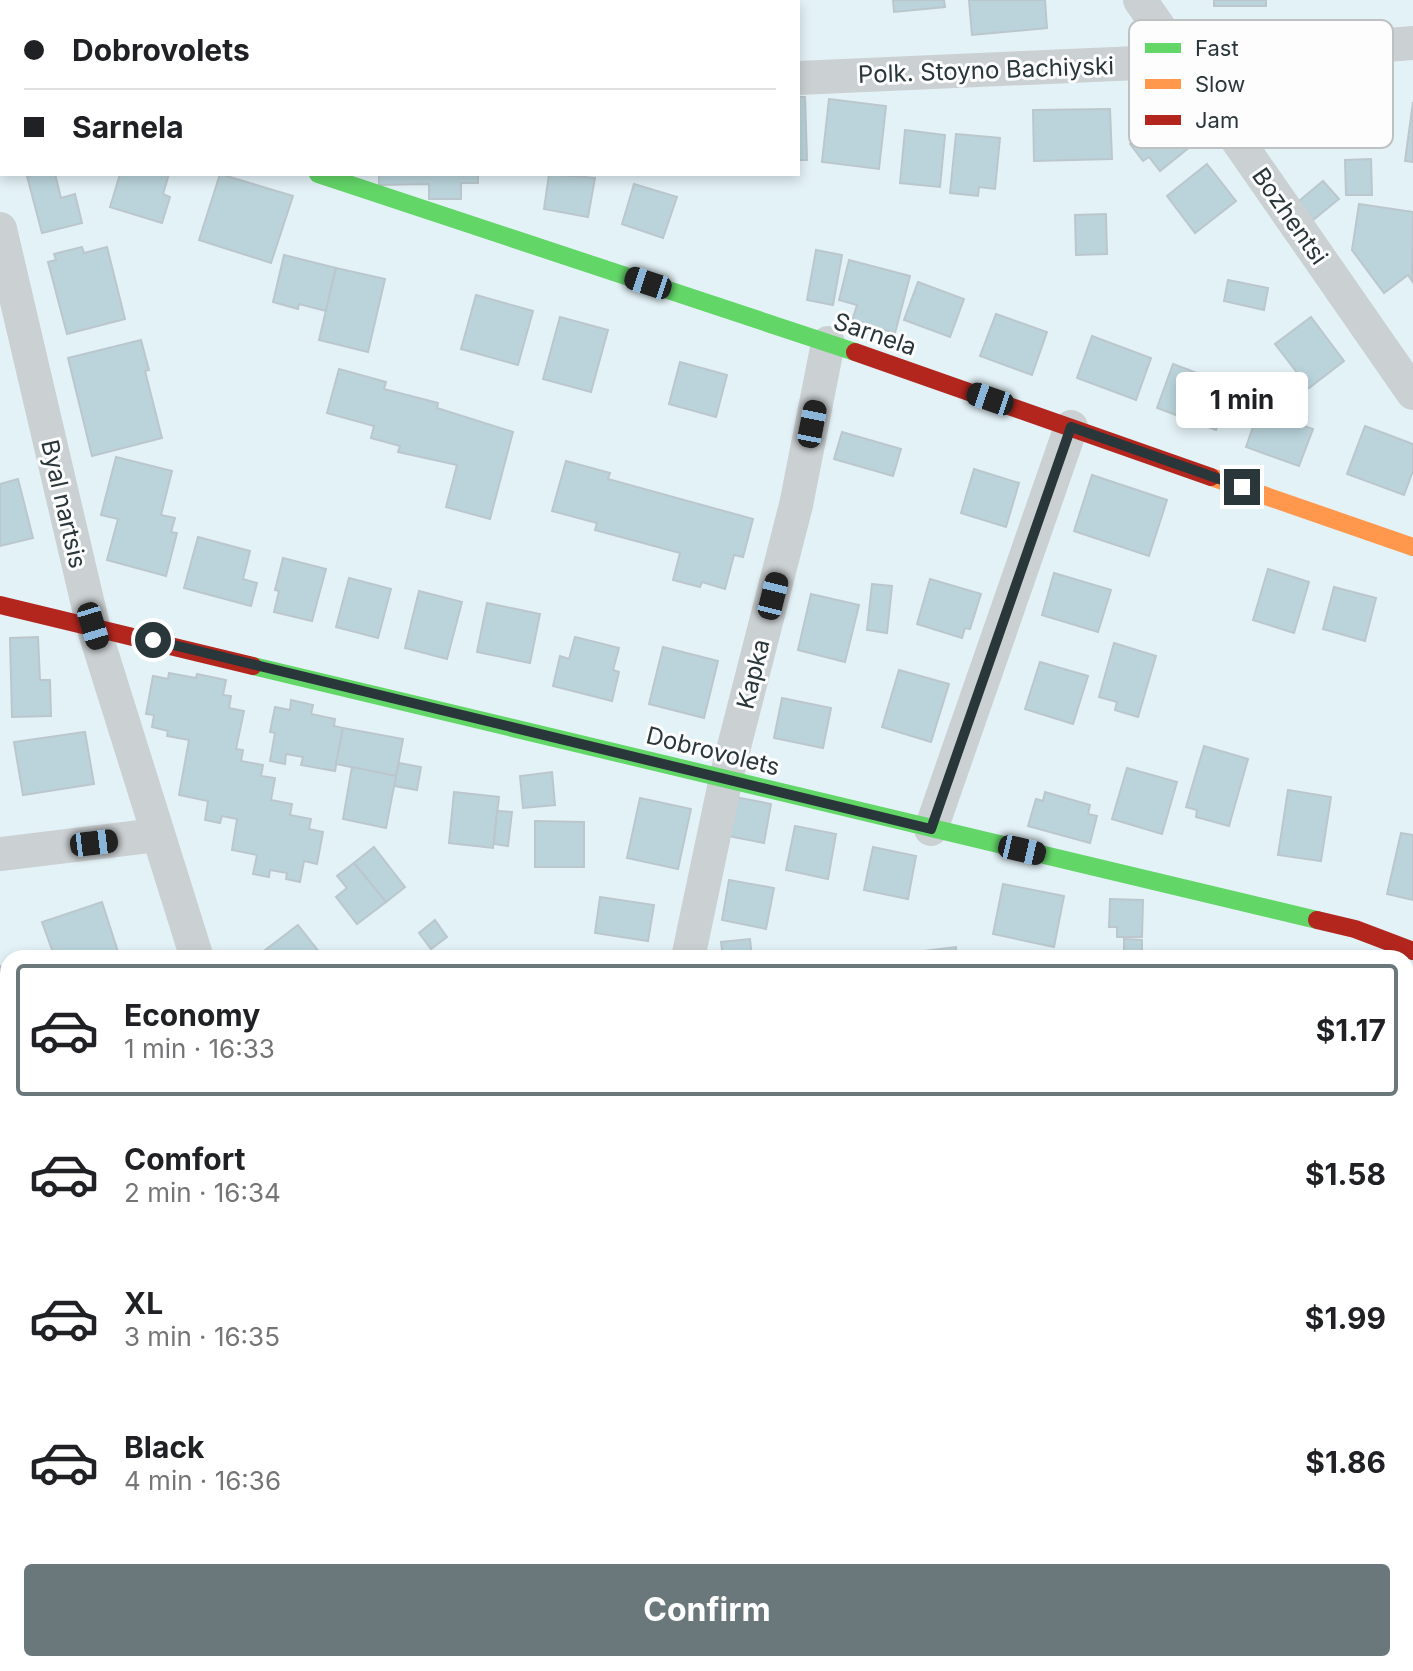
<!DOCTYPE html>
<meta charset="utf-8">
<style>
:root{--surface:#fff;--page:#f6f6f6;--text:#202124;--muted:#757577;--line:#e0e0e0;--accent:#6a787c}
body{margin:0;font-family:Inter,sans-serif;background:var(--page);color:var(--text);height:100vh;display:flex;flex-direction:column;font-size:30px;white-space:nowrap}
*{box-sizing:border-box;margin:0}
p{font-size:26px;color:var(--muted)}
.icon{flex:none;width:44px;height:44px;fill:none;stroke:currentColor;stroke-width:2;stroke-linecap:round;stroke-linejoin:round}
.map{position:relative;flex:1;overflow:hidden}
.details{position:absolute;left:0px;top:950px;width:1414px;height:722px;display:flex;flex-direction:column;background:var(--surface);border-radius:24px 24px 0 0;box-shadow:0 4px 12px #0003}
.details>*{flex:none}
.top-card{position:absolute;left:0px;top:0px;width:800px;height:176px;box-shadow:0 4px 12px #0003;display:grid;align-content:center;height:176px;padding:0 24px;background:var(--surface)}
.end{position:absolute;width:36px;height:36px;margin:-18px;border:10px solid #29363a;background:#fff;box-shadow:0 0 0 4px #fff}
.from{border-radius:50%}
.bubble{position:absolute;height:56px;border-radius:8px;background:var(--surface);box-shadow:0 4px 12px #0003;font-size:26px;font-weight:700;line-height:56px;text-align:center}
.car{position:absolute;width:24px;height:48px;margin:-24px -12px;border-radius:10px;box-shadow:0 0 6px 2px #0007;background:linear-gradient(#222 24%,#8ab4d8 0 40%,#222 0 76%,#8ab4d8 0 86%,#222 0)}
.top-card b{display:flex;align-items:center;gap:28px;height:76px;font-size:30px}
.top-card b+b{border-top:2px solid var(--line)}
.top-card i{width:20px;height:20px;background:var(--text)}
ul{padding:14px 0 0;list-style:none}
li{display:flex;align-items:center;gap:24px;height:132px;margin:0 16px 12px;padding:0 8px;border:4px solid transparent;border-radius:8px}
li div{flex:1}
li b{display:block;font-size:30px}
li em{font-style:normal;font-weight:700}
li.selected{border-color:var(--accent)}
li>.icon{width:72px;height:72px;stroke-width:1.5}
.cta{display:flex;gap:16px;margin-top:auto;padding:16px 24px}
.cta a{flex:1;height:92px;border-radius:8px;background:var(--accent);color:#fff;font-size:32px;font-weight:700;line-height:92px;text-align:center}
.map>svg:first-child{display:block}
</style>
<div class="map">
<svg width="1413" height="1671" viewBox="0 0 1413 1671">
<rect width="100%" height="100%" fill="#e3f2f7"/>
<!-- building -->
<g fill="#bbd4dc" stroke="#bbc7cc" stroke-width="2">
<polygon points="291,0 428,0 428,2 292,2"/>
<rect x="587" y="0" width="65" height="2"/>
<polygon points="893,0 944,0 945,7 894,12"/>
<polygon points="969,0 1045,0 1047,28 972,35"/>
<rect x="1214" y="0" width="52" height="6"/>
<polygon points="798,97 805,97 807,160 798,160"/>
<polygon points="829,99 886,106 879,169 822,162"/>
<polygon points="1413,102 1413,162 1405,161"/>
<polygon points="1166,105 1196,142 1160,171 1149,157 1143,161 1130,144 1135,140 1130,133"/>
<polygon points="1110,109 1112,159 1034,161 1033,110"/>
<polygon points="905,130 945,135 940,187 900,183"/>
<polygon points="956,134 1000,138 995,189 979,187 978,196 950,193"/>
<polygon points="1371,159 1372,195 1346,195 1345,160"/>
<polygon points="1207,164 1236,201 1195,233 1167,196"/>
<polygon points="37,174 55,174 61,198 75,194 82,223 42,233 27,176"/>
<polygon points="120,174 169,174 163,194 170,197 162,223 110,207"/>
<polygon points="220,174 293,196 271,263 199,240"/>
<polygon points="379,174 478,174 478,183 461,183 461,199 429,199 429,184 379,185"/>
<polygon points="549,174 595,178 588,217 544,209"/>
<polygon points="1323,181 1339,199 1313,220 1298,202"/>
<polygon points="634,184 677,197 663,238 622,224"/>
<polygon points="1359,204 1413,212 1412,281 1408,275 1384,293 1352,250"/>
<polygon points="1106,214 1107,254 1076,255 1075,215"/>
<polygon points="82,247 84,253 107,247 125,319 67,334 48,262 56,260 54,254"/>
<polygon points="816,250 842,255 833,305 807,300"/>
<polygon points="284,255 336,268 326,311 299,304 298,309 273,302"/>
<polygon points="849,260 910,276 895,333 852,321 857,305 839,300"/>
<polygon points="336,268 385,279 368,352 319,340"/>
<polygon points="1228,280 1268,288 1264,310 1224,301"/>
<polygon points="918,282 964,299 950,337 904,320"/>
<polygon points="476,295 533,311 518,365 461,349"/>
<polygon points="996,314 1047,332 1032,375 980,356"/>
<polygon points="560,317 608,330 591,392 543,379"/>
<polygon points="1311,317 1344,361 1309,388 1275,344"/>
<polygon points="1092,336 1151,358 1136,400 1077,378"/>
<polygon points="141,340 149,370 145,371 162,438 92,456 68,358"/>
<polygon points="680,362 727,375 716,417 669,404"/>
<polygon points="1173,364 1232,386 1216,430 1157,408"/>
<polygon points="339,369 386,382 384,389 438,403 437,408 513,432 490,519 446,507 457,465 398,452 400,446 371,438 374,426 327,413"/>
<polygon points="1259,410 1313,429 1299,466 1246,447"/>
<polygon points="1365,426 1413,444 1413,471 1404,495 1347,474"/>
<polygon points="842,432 901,449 893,476 834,459"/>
<polygon points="116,457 172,471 161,515 175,518 171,532 177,533 166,576 107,560 118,519 101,515"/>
<polygon points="566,461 610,473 608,479 753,519 743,557 734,555 725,589 702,582 700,587 673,580 680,553 595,530 597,523 552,511"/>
<polygon points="974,469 1019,483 1006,527 961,513"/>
<polygon points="1092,475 1167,500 1149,556 1074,531"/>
<polygon points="18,479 33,538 0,546 0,484"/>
<polygon points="198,537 250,551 243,579 257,583 251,606 184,588"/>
<polygon points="283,558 326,569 312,621 274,612 279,591 275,590"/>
<polygon points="1268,569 1309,582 1294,633 1253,620"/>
<polygon points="1054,573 1111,590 1098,632 1042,615"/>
<polygon points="349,578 391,589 378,638 336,627"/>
<polygon points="930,579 981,594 970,629 965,628 962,638 917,624"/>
<polygon points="872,584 892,586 887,633 867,630"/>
<polygon points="1334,587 1376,598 1365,641 1323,629"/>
<polygon points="419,591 462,602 447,659 405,648"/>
<polygon points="811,594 859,605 845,662 798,650"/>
<polygon points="487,603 540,614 530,663 477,652"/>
<polygon points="38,637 40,680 50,680 51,716 12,717 10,638"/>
<polygon points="575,637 619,648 613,670 619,672 612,701 553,686 560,656 569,659"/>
<polygon points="1114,643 1156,656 1138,717 1115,710 1117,702 1099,697"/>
<polygon points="663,647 718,661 704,718 649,704"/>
<polygon points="1040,662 1088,676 1073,724 1025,709"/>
<polygon points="899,670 949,684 931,742 882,727"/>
<polygon points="169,673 196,678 197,674 226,680 223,695 231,696 229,708 244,711 236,749 243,750 241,761 263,765 261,776 275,778 271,800 292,804 290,815 311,819 309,829 323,832 317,864 304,861 300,882 286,879 287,873 270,870 269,877 253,874 257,855 232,850 237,819 222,816 220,823 205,820 208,801 179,795 189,740 167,736 168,731 152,727 154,715 146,714 153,676 168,679"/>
<polygon points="782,698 831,708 823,748 774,738"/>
<polygon points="291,700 313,705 311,714 335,719 334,726 343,728 335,771 301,765 303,757 286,754 285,764 270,761 275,733 270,732 275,707 290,710"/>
<polygon points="343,728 403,739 396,776 336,764"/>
<polygon points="85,732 94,784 23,795 14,742"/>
<polygon points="1204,746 1248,759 1229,826 1196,817 1197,810 1186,807"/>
<polygon points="399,763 421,767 417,790 394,786"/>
<polygon points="352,767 396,776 386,828 343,819"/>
<polygon points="1127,768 1177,782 1162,834 1112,819"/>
<polygon points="552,772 555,805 523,808 520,776"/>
<polygon points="1288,790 1331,797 1321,861 1278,855"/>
<polygon points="454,792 499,797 493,848 449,843"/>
<polygon points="1045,792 1090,805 1088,814 1097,816 1090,843 1028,826 1036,799 1043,801"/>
<polygon points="735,797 771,804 764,843 728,836"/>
<polygon points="640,798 691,809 678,869 627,858"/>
<polygon points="497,811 512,812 508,846 494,844"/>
<polygon points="535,821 584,822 584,867 535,867"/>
<polygon points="795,826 836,834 828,879 786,870"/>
<polygon points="1401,833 1413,835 1413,900 1387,894"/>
<polygon points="374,847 405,887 386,902 354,863"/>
<polygon points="873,847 916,856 908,899 864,890"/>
<polygon points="354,863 386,902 357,924 336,897 347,888 337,876"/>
<polygon points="729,880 774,888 766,929 722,920"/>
<polygon points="1003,884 1064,896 1054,947 993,934"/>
<polygon points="600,897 654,905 648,941 595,933"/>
<polygon points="1110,899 1143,900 1142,937 1117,937 1117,927 1109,927"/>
<polygon points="102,902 120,958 55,958 42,922"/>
<polygon points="435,920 447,937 431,949 419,933"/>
<polygon points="298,925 324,958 270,958 264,951"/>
<polygon points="750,939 752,958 723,958 721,942"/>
<polygon points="1124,939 1142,940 1142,955 1124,955"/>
<polygon points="956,947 957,958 900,958 900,954"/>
<polygon points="0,966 8,975 8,1017 0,1008"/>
<polygon points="1413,1050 1413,1095 1406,1096 1406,1051"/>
<polygon points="8,1212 8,1248 0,1235 0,1216"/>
</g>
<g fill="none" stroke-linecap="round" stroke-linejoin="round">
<!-- path -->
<g stroke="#cbd0d2" stroke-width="5" stroke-dasharray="6 4" stroke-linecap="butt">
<polyline points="133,2 134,0"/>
<polyline points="0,1101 8,1093"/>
</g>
<!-- street -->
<g stroke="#cbd0d2" stroke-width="34">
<polyline points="1140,0 1413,393"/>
<polyline points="798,78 1183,61 1413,43"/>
<polyline points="0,108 2,108"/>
<polyline points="0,229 93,626 197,958"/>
<polyline points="931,829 1071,427"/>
<polyline points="0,854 157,835"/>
<polyline points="688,958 726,778 796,505 828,343"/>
<polyline points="1406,1010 1413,1009"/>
</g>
<!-- fast -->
<g stroke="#63d668" stroke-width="18">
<polyline points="318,174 855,352"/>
<polyline points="253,666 1317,920"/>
</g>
<!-- slow -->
<polyline stroke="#ff974d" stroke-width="18" points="1211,477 1413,547"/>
<!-- jam -->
<g stroke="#b3261e" stroke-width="18">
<polyline points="855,352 1211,477"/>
<polyline points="0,605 253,666"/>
<polyline points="1317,920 1355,929 1413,951"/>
</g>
<!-- rail casing -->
<g stroke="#c1c5c6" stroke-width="9">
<g id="rail">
<polyline points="1406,1237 1413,1237"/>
<polyline points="0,1535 8,1532"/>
</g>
</g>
<!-- rail -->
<use href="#rail" stroke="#fdfdfd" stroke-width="6" stroke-dasharray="18" stroke-linecap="butt"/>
</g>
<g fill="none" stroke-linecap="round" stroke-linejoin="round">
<!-- route -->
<polyline stroke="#29363a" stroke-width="10" points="153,640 931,829 1071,427 1242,487"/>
</g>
<g text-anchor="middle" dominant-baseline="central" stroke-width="6" stroke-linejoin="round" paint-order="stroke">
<!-- street labels -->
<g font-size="24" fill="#29363a" stroke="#fdfdfd">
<text transform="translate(986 70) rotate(-2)">Polk. Stoyno Bachiyski</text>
<text transform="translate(1290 216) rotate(55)">Bozhentsi</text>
<text transform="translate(875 334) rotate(19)">Sarnela</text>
<text transform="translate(64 504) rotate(77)">Byal nartsis</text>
<text transform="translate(753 674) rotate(-76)">Kapka</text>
<text transform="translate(713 751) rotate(14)">Dobrovolets</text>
</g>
</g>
<!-- legend -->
<rect x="1129" y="20" width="264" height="128" rx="12" fill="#fdfdfd" stroke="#bdc1c2" stroke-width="2"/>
<rect x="1145" y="43" width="36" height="10" fill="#63d668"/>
<rect x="1145" y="79" width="36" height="10" fill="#ff974d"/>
<rect x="1145" y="115" width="36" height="10" fill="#b3261e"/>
<g font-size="22" fill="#29363a">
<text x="1195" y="56">Fast</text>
<text x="1195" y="92">Slow</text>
<text x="1195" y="128">Jam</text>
</g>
</svg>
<i class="end from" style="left:153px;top:640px"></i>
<i class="end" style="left:1242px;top:487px"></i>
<div class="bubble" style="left:1176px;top:372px;width:132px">1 min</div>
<i class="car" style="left:648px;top:283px;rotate:288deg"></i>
<i class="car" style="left:990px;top:399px;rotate:289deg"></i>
<i class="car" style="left:812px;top:424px;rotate:11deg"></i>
<i class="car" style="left:773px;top:596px;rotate:14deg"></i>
<i class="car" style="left:93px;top:626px;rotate:163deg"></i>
<i class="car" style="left:94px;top:843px;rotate:83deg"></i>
<i class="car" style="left:1022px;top:850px;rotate:103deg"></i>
<div class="top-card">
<b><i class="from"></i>Dobrovolets</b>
<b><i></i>Sarnela</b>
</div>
<section class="details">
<ul>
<li class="selected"><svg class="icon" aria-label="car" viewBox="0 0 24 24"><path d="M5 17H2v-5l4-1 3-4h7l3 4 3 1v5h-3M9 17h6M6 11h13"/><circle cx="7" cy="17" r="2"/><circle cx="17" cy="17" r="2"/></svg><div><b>Economy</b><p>1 min · 16:33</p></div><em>$1.17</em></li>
<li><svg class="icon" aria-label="car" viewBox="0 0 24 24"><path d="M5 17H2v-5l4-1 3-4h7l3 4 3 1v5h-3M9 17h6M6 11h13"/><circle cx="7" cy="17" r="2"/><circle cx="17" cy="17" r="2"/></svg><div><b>Comfort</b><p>2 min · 16:34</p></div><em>$1.58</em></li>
<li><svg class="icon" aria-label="car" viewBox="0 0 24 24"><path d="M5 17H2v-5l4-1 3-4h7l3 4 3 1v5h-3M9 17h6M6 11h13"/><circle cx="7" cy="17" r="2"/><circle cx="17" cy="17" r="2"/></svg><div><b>XL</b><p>3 min · 16:35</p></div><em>$1.99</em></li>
<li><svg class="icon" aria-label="car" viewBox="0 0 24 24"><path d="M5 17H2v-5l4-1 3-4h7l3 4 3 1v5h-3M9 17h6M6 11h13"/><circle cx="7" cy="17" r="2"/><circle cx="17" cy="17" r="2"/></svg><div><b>Black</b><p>4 min · 16:36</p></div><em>$1.86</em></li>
</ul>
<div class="cta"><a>Confirm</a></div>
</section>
</div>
